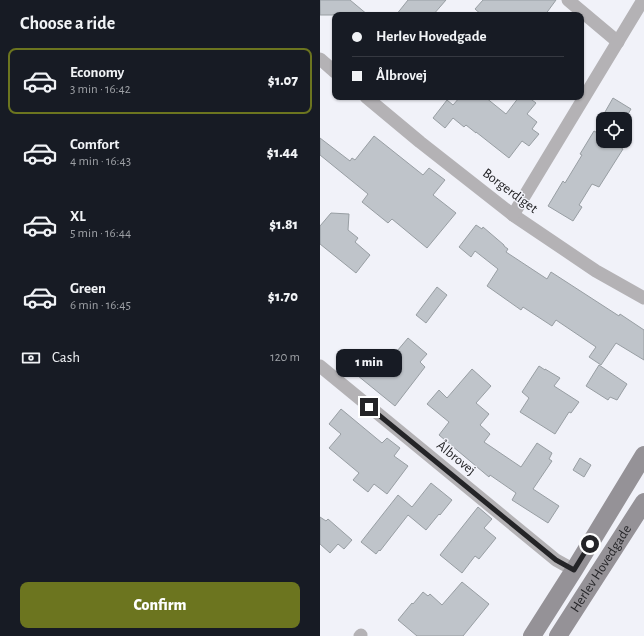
<!DOCTYPE html>
<meta charset="utf-8">
<style>
:root{--surface:#171b24;--page:#20242c;--text:#f1f3f6;--muted:#9ea1a6;--line:#363941;--accent:#6c751f}
body{margin:0;font-family:"Alegreya Sans",sans-serif;background:var(--page);color:var(--text);height:100vh;display:flex;flex-direction:column;font-size:15px;white-space:nowrap}
*{box-sizing:border-box;margin:0}
p{font-size:13px;color:var(--muted)}
.icon{flex:none;width:22px;height:22px;fill:none;stroke:currentColor;stroke-width:2;stroke-linecap:round;stroke-linejoin:round}
.map{position:relative;flex:1;overflow:hidden}
.sheet{display:flex;flex-direction:column;background:var(--surface);width:320px}
.sheet>*{flex:none}
.hud{position:absolute;left:12px;top:12px;width:252px;height:88px;border-radius:8px;box-shadow:0 1px 3px #0004;display:grid;align-content:center;height:88px;padding:0 20px;background:var(--surface)}
.controls{position:absolute;left:276px;top:112px;display:grid;gap:8px}
.controls a{display:grid;place-items:center;width:36px;height:36px;border-radius:8px;background:var(--surface);box-shadow:0 1px 3px #0004;font-size:20px}
.end{position:absolute;width:18px;height:18px;margin:-9px;border:5px solid #242427;background:#fff;box-shadow:0 0 0 2px #fff}
.from{border-radius:50%}
.bubble{position:absolute;height:28px;border-radius:8px;background:var(--surface);box-shadow:0 1px 3px #0004;font-size:13px;font-weight:800;line-height:28px;text-align:center}
.hud b{display:flex;align-items:center;gap:14px;height:38px;font-size:15px}
.hud b+b{border-top:1px solid var(--line)}
.hud i{width:10px;height:10px;background:var(--text)}
ul{padding:0;list-style:none}
li{display:flex;align-items:center;gap:12px;height:66px;margin:0 8px 6px;padding:0 12px;border:2px solid transparent;border-radius:8px}
li div{flex:1}
li b{display:block;font-size:15px}
li em{font-style:normal;font-weight:800}
li.selected{border-color:var(--accent)}
li>.icon{width:36px;height:36px;stroke-width:1.5}
h2{padding:0 20px;font-size:18px;line-height:48px}
.pay{display:flex;align-items:center;gap:10px;height:44px;padding:0 20px;font-size:15px}
.pay p{margin-inline-start:auto}
.cta{display:flex;gap:8px;margin-top:auto;padding:8px 20px}
.cta a{flex:1;height:46px;border-radius:8px;background:var(--accent);color:#fff;font-size:16px;font-weight:800;line-height:46px;text-align:center}
main{display:flex;flex:1;min-height:0}
.map>svg:first-child{display:block}
</style>
<main>
<section class="sheet">
<h2>Choose a ride</h2>
<ul>
<li class="selected"><svg class="icon" aria-label="car" viewBox="0 0 24 24"><path d="M5 17H2v-5l4-1 3-4h7l3 4 3 1v5h-3M9 17h6M6 11h13"/><circle cx="7" cy="17" r="2"/><circle cx="17" cy="17" r="2"/></svg><div><b>Economy</b><p>3 min · 16:42</p></div><em>$1.07</em></li>
<li><svg class="icon" aria-label="car" viewBox="0 0 24 24"><path d="M5 17H2v-5l4-1 3-4h7l3 4 3 1v5h-3M9 17h6M6 11h13"/><circle cx="7" cy="17" r="2"/><circle cx="17" cy="17" r="2"/></svg><div><b>Comfort</b><p>4 min · 16:43</p></div><em>$1.44</em></li>
<li><svg class="icon" aria-label="car" viewBox="0 0 24 24"><path d="M5 17H2v-5l4-1 3-4h7l3 4 3 1v5h-3M9 17h6M6 11h13"/><circle cx="7" cy="17" r="2"/><circle cx="17" cy="17" r="2"/></svg><div><b>XL</b><p>5 min · 16:44</p></div><em>$1.81</em></li>
<li><svg class="icon" aria-label="car" viewBox="0 0 24 24"><path d="M5 17H2v-5l4-1 3-4h7l3 4 3 1v5h-3M9 17h6M6 11h13"/><circle cx="7" cy="17" r="2"/><circle cx="17" cy="17" r="2"/></svg><div><b>Green</b><p>6 min · 16:45</p></div><em>$1.70</em></li>
</ul>
<div class="pay"><svg class="icon" aria-label="cash" viewBox="0 0 24 24"><path d="M3 7h18v10H3z"/><circle cx="12" cy="12" r="2"/></svg>Cash<p>120 m</p></div>
<div class="cta"><a>Confirm</a></div>
</section>
<div class="map">
<svg width="324" height="636" viewBox="0 0 324 636">
<rect width="100%" height="100%" fill="#f1f2f9"/>
<!-- building -->
<g fill="#bfc4ca" stroke="#989ea3">
<polygon points="0,0 30,0 48,15 0,15"/>
<polygon points="88,0 126,0 113,15 76,15"/>
<polygon points="163,0 236,0 225,15 162,15 155,9"/>
<polygon points="140,97 165,97 186,114 199,97 208,97 216,103 207,114 217,122 212,129 219,134 209,146 202,141 189,158 156,132 156,133 146,125 144,127 133,118 125,128 113,118 127,100 133,105"/>
<polygon points="293,98 311,109 305,119 281,119"/>
<polygon points="274,131 283,136 283,141 291,141 303,149 279,187 272,184 259,205 262,207 253,221 228,206 243,181 245,183 262,155 260,154"/>
<polygon points="54,136 103,175 109,168 125,180 113,195 136,213 107,248 72,219 68,223 42,202 48,194 0,155 0,138 30,161 32,158 35,160"/>
<polygon points="11,213 29,214 28,230 38,238 35,242 50,255 36,273 0,244 0,226"/>
<polygon points="156,225 162,229 163,227 184,245 184,246 188,249 186,252 227,279 231,272 299,316 300,314 324,330 324,360 296,343 281,365 269,357 276,347 236,320 232,326 203,307 201,310 167,286 178,269 155,251 151,257 139,247"/>
<polygon points="117,287 127,295 106,323 96,315"/>
<polygon points="88,338 107,354 100,362 105,367 75,406 32,371 49,351 60,360 66,352 72,357"/>
<polygon points="279,365 307,384 297,400 290,397 288,400 266,386"/>
<polygon points="219,366 225,370 225,369 240,378 234,386 259,402 251,413 249,412 235,434 200,412 209,398 202,392"/>
<polygon points="152,369 171,386 156,403 169,414 160,425 170,434 164,442 201,467 217,443 232,453 229,459 232,461 213,489 239,506 228,523 192,500 196,493 170,475 169,477 119,435 129,422 107,404 119,390 127,398"/>
<polygon points="21,409 62,443 67,438 80,448 74,456 88,466 67,494 54,484 48,492 33,480 39,473 9,448 21,434 9,424"/>
<polygon points="260,458 271,465 264,477 253,470"/>
<polygon points="111,483 132,500 120,515 119,514 106,530 88,515 60,551 59,550 56,554 41,542 78,495 92,507"/>
<polygon points="158,507 172,519 164,528 176,538 159,559 155,556 142,573 120,555"/>
<polygon points="0,517 6,521 8,519 32,540 24,549 18,544 10,553 0,544"/>
<polygon points="142,582 169,604 143,636 97,636 78,620 92,603 93,604 103,592 108,596 110,594 122,605"/>
</g>
<g fill="none" stroke-linecap="round" stroke-linejoin="round">
<!-- street -->
<g stroke="#b4b2b5" stroke-width="13">
<polyline points="248,0 298,42"/>
<polyline points="0,59 15,72"/>
<polyline points="46,97 100,142 193,215 276,271 324,298"/>
<polyline points="193,215 323,0"/>
<polyline points="0,366 236,560 254,570"/>
<polyline points="40,636 41,635"/>
</g>
<!-- secondary -->
<g stroke="#959297" stroke-width="18">
<polyline points="212,636 254,570 324,455"/>
<path id="s1" d="M238,636l86,-134"/>
</g>
</g>
<g fill="none" stroke-linecap="round" stroke-linejoin="round">
<!-- route -->
<polyline stroke="#242427" stroke-width="5" points="49,407 236,560 254,570 270,544"/>
</g>
<g text-anchor="middle" dominant-baseline="central" stroke-width="3" stroke-linejoin="round" paint-order="stroke">
<!-- street labels -->
<g font-size="14" fill="#242427" stroke="#f1f2f9">
<text transform="translate(190 191) rotate(37)">Borgerdiget</text>
<text transform="translate(136 458) rotate(39)">Ålbrovej</text>
<text stroke="none"><textPath href="#s1" startOffset="80">Herlev Hovedgade</textPath></text>
</g>
</g>
</svg>
<div class="controls">
<a><svg class="icon" aria-label="locate" viewBox="0 0 24 24"><circle cx="12" cy="12" r="6"/><path d="M12 2v4M12 18v4M2 12h4M18 12h4"/></svg></a>
</div>
<i class="end from" style="left:270px;top:544px"></i>
<i class="end" style="left:49px;top:407px"></i>
<div class="bubble" style="left:16px;top:349px;width:66px">1 min</div>
<div class="hud">
<b><i class="from"></i>Herlev Hovedgade</b>
<b><i></i>Ålbrovej</b>
</div>
</div>
</main>
